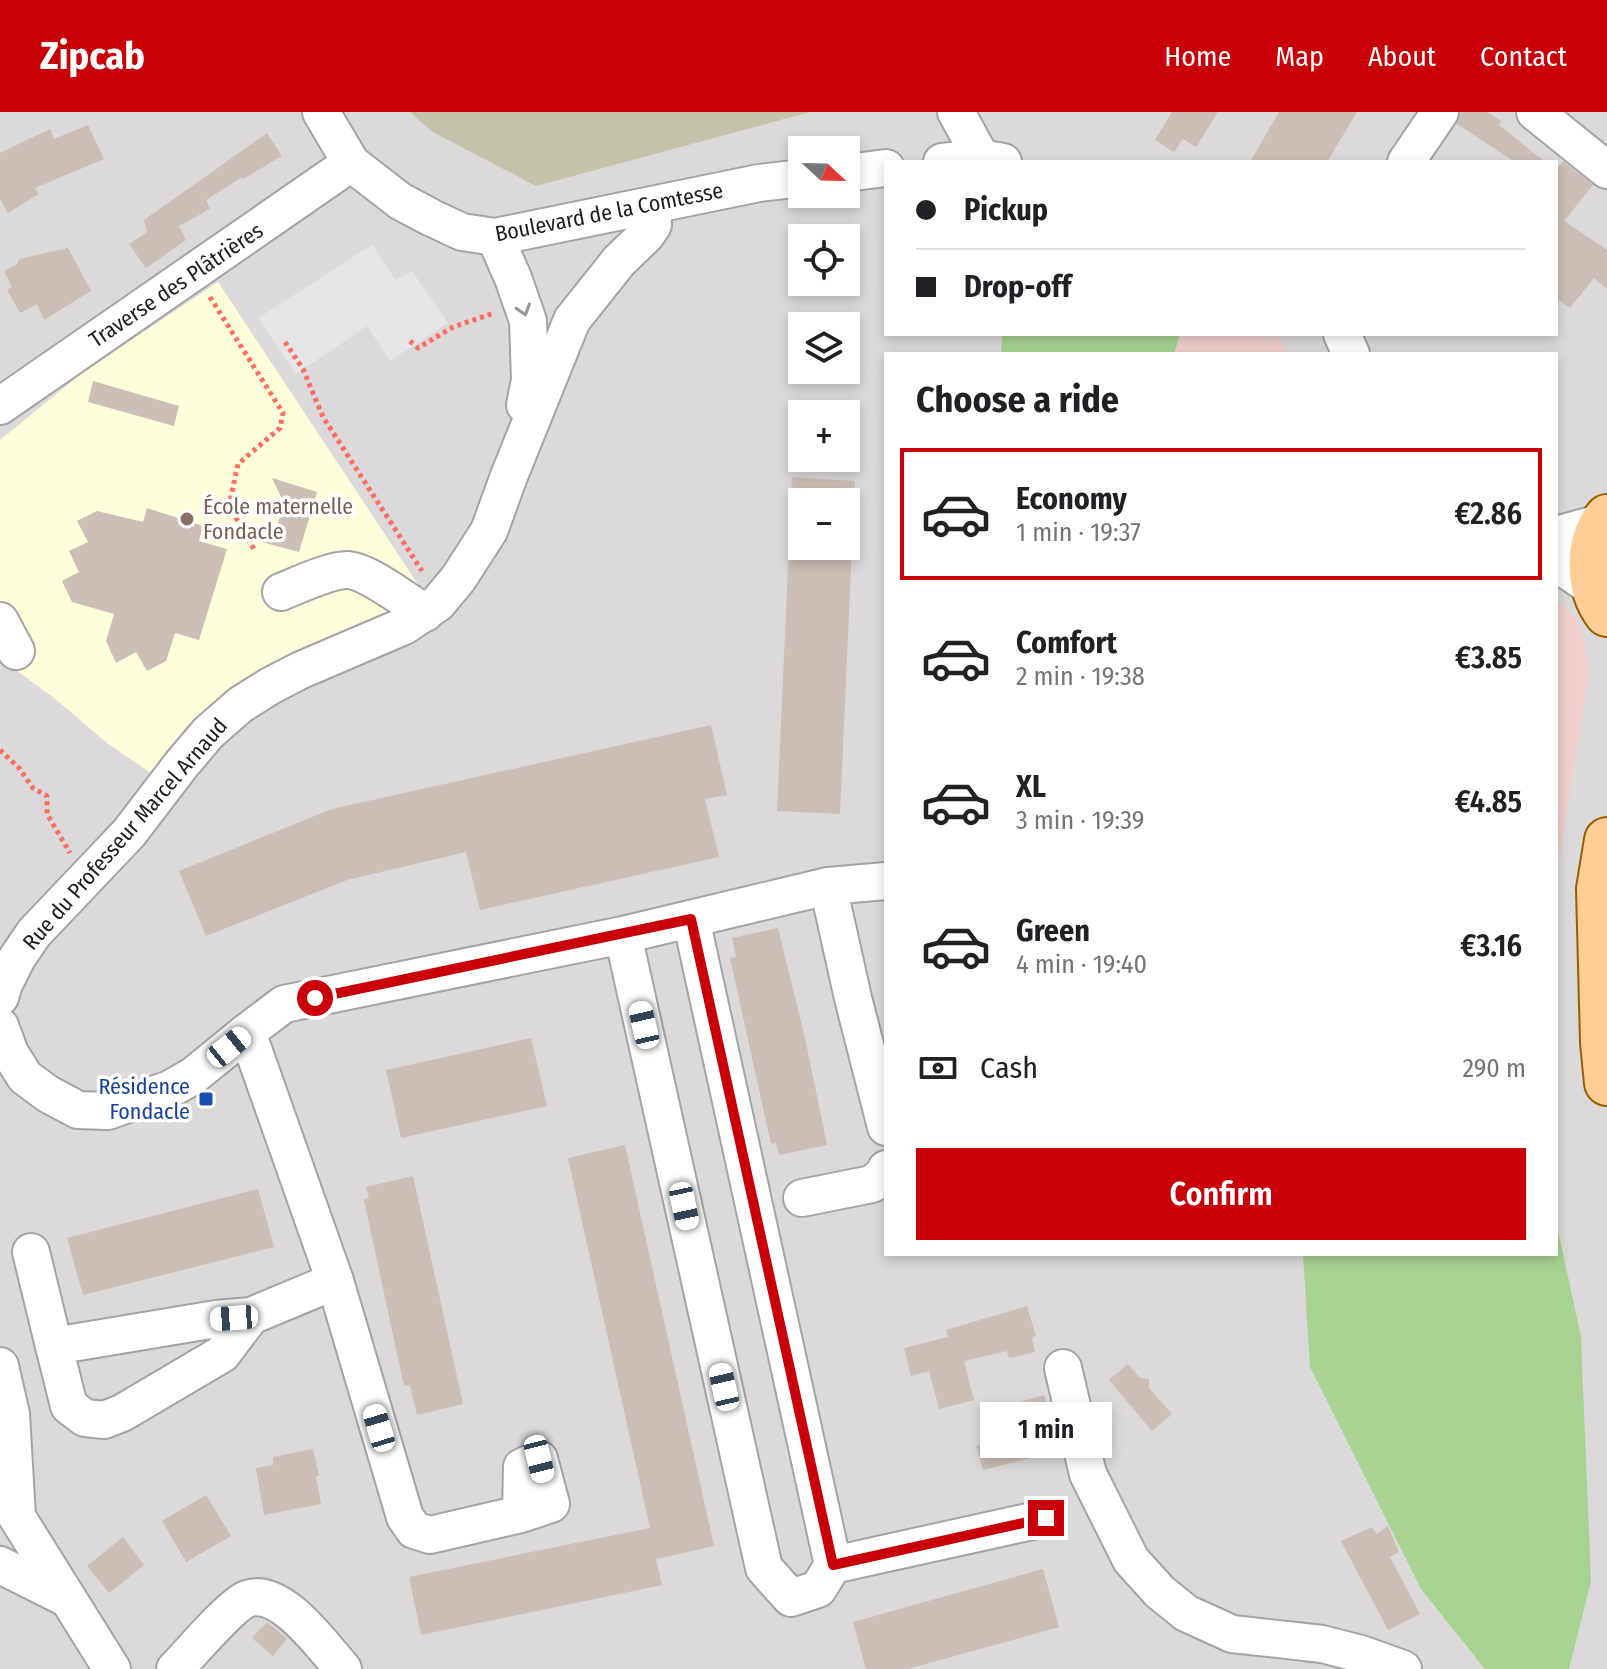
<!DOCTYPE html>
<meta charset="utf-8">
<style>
:root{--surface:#fff;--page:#f6f6f6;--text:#202124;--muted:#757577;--line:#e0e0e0;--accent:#c90008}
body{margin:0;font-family:"Fira Sans Condensed",sans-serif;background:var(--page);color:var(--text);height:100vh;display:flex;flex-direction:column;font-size:30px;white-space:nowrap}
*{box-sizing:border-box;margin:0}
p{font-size:26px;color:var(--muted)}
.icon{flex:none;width:44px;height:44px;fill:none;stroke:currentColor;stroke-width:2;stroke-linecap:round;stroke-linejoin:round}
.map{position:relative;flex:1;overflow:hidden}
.details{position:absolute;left:884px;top:240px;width:674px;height:904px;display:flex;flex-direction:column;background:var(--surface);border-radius:0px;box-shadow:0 4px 12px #0003}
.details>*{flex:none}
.guide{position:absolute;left:884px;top:48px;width:674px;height:176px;border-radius:0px;box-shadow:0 4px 12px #0003;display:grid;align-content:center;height:176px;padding:0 32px;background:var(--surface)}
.needle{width:52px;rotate:112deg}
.tools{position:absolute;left:788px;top:24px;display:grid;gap:16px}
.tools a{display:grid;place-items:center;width:72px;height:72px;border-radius:0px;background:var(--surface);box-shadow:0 4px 12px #0003;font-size:40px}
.end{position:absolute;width:36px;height:36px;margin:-18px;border:10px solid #c90008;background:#fff;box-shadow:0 0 0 4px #fff}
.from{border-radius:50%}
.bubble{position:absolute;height:56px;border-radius:0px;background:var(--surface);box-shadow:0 4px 12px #0003;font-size:26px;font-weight:600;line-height:56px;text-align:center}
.car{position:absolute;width:24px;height:48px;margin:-24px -12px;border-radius:10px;box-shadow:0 0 6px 2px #0007;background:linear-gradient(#fff 24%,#345 0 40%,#fff 0 76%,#345 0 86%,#fff 0)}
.guide b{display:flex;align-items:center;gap:28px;height:76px;font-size:30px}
.guide b+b{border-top:2px solid var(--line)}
.guide i{width:20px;height:20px;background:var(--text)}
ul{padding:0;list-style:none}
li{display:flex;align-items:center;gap:24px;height:132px;margin:0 16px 12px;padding:0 16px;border:4px solid transparent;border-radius:0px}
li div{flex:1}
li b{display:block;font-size:30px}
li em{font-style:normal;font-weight:600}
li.selected{border-color:var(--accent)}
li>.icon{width:72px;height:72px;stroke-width:1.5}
h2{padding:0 32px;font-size:36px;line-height:96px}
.pay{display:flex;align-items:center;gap:20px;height:88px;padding:0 32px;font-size:30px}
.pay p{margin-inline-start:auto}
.button{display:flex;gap:16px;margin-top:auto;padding:16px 32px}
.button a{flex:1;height:92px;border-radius:0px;background:var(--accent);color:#fff;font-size:32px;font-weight:600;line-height:92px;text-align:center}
header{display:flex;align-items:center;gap:48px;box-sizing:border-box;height:112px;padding:0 40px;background:var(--accent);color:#fff}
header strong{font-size:38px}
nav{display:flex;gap:44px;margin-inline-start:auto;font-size:28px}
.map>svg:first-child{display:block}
</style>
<header>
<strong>Zipcab</strong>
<nav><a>Home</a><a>Map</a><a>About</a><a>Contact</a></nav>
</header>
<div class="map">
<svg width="1607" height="1557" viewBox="0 0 1607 1557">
<rect width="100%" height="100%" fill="#efeae1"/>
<!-- residential -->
<path fill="#dbd9d9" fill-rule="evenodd" d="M0,0h1607v1557h-1607zM802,38h44v44h-44zM886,50h670v172h-670zM802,126h44v44h-44zM802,214h44v44h-44zM886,242h670v900h-670zM802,302h44v44h-44zM802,390h44v44h-44z"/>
<!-- commercial -->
<g fill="#f2cece">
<polygon points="1180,222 1276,222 1289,242 1174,242"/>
<polygon points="1556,487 1574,504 1583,523 1589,560 1556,767"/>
</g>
<!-- education -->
<polygon fill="#fffeda" points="218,170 427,486 334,526 280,546 246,565 228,577 204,599 152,662 107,631 54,586 5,550 0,540 0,328 81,262"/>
<!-- construction -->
<polygon fill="#c4c3ac" points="410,0 810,0 536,74 431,19"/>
<!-- forest -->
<g fill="#a7d292">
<polygon points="1002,222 1180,222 1174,242 1001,242"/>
<polygon points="1556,1109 1581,1225 1591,1469 1569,1557 1485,1557 1421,1477 1310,1255 1303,1142 1556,1142"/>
</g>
<!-- parking -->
<polygon fill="#e5e5e5" points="372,133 396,168 412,159 448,211 390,249 367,214 296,262 258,206"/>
<!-- building -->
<g fill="#cbbfb7">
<polygon points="1172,0 1218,0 1196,35 1183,27 1174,40 1155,28"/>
<polygon points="1279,0 1357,0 1327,50 1250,50"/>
<polygon points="1461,0 1487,0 1501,9 1499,13 1545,50 1515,50 1457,12"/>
<polygon points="88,13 104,47 35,76 39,82 8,101 0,87 0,41 50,17 54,27"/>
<polygon points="267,21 282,44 243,67 242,65 206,88 210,97 179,114 186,128 146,156 129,132 147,120 144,108"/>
<polygon points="1563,49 1593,73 1564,109 1607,138 1607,177 1594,166 1570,196 1556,186 1556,58"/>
<polygon points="68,136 91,179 44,208 37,192 20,201 7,178 12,175 4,159 17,152 19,147"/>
<polygon points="93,269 179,294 174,314 88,290"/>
<polygon points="792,365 855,369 854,390 791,390"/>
<polygon points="272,366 317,380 299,440 254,428 277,414 284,391"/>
<polygon points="147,396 203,414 199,429 227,437 199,528 175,521 166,549 147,559 136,540 116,551 106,529 114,502 72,490 62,469 79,460 69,439 88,430 77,409 97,399 143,410"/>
<polygon points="789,434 852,434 840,702 777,699"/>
<polygon points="711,613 727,683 705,687 719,745 480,798 466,740 347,768 206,824 179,759 332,697"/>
<polygon points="778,816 805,926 827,1033 779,1043 776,1031 771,1032 730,846 736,845 732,826"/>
<polygon points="531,926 547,994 401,1026 386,958"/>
<polygon points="625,1033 714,1434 656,1447 662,1473 421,1523 409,1465 650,1416 568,1046"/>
<polygon points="413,1064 463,1292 417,1303 410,1273 404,1274 364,1088 369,1086 366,1075"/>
<polygon points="258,1077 274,1135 83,1183 67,1126"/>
<polygon points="1027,1194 1036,1224 1032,1225 1035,1240 1009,1246 1007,1239 964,1249 974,1288 939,1297 929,1259 911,1264 904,1236 948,1225 946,1218"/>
<polygon points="1128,1252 1140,1266 1149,1267 1149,1276 1172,1302 1152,1319 1109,1268"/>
<polygon points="1044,1283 1054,1320 1050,1321 1053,1333 1037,1338 1038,1344 983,1358 976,1334 988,1331 980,1302"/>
<polygon points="313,1337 319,1364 316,1364 321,1392 264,1403 256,1356 273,1353 273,1345"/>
<polygon points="206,1383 231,1424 186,1450 162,1409"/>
<polygon points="1388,1414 1399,1440 1390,1445 1420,1502 1388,1518 1341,1429 1372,1415 1377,1422"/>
<polygon points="123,1425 144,1453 109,1481 87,1454"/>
<polygon points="1043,1457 1059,1515 908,1557 866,1557 853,1510"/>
<polygon points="267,1510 287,1527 273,1544 252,1526"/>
</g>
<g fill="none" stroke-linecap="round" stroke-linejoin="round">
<!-- minor casing -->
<g stroke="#a4a4a4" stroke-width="40">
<g id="minor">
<polyline points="321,0 351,51 400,89 432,106 462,120 495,125 759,71 802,66"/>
<polyline points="956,0 981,46"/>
<polyline points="1535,0 1607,58"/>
<polyline points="942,50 981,46 1003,50"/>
<polyline points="1406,50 1440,0"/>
<polyline points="846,61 886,56"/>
<polyline points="495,125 513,166 528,209 530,268 525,293"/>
<polyline points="1342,222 1351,242"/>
<polyline points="0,294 351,51"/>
<polyline points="1556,423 1603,410"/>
<polyline points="1556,448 1561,454 1594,477"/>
<path d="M281,480c17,-7 49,-22 66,-22 19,0 61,32 78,43"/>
<polyline points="0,509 16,539"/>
<polyline points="828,774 853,886 886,1015"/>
<polyline points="691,807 833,1453"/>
<polyline points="623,823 764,1456 791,1486 818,1477 833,1453 1046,1406"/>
<polyline points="0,885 4,872 17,846 34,821 129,721 181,653 208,621 240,593 270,574 301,558 404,514 438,491 458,467 489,419 509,364 572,208 619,149 646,123 653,113 652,94"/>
<polyline points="0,914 10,941 25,965 48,982 78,998 108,999 170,977 193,964 247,920 284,892 623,823 828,774 886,769"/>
<polyline points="247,920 335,1169 405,1405 414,1418 430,1423 521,1402 551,1392 539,1347 522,1355 521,1402"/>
<polyline points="802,1086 872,1072 883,1063 886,1057"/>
<polyline points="31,1140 54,1234"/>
<polyline points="251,1204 222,1242 122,1301 104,1308 85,1306 69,1294 54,1234 216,1207 251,1204 335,1169"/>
<polyline points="0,1254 11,1302 17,1405 112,1557"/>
<polyline points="1063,1256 1088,1362 1131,1448 1160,1480 1186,1501 1232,1522 1322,1532 1361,1542 1403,1557"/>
<polyline points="0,1453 68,1487"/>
<path d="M175,1557c14,-14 56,-64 72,-70 34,-13 76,48 96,70"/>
</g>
</g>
<!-- major casing -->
<g stroke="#955e00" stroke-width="48">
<g id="major">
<path d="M1607,405c-21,26 -20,71 0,97"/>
<polyline points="1607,728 1599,777 1603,930 1607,971"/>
</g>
</g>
<!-- path -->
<g stroke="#ff6c62" stroke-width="5" stroke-dasharray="4 4" stroke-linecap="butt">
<polyline points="210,185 283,301 280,316 238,352 229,394 255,439"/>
<polyline points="410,229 418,236 453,215 494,201"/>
<polyline points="285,230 303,257 323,305 422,459"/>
<polyline points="0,638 19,656 33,676 47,684 47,702 70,741"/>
</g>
<!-- minor -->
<use href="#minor" stroke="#fff" stroke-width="36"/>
<!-- major -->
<use href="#major" stroke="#ffce96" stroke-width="44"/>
</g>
<!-- one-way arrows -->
<defs><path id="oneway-chevron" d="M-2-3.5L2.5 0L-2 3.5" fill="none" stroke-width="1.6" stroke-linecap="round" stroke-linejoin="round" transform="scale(2)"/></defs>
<use stroke="#999" href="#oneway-chevron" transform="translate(524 198) rotate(72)"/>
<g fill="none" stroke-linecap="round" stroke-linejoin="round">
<!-- route -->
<polyline stroke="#c90008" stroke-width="10" points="315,886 691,807 833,1453 1046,1406"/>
</g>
<!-- markers -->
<circle fill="#8d6e63" stroke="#fff" stroke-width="3" cx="187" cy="407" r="8"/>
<rect fill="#1a4fb4" stroke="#fff" stroke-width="3" x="198" y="979" width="16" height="16" rx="4"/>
<g text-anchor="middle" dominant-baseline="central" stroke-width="7" stroke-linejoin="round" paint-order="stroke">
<!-- street labels -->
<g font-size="22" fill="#1d1d1d" stroke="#fff">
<text transform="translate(609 100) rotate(-11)">Boulevard de la Comtesse</text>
<text transform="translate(176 173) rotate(-34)">Traverse des Plâtrières</text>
<text transform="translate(125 722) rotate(-49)">Rue du Professeur Marcel Arnaud</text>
</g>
<!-- education labels -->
<g font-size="22" fill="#785e54" stroke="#fff" text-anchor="start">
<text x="203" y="394">École maternelle<tspan x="203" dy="25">Fondacle</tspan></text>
</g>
<!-- transit labels -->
<g font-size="22" fill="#164399" stroke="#fff" text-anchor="end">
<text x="190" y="974">Résidence<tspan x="190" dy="25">Fondacle</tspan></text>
</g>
</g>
</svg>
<div class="tools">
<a><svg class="needle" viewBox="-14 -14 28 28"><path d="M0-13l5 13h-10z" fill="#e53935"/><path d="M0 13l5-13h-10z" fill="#757577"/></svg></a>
<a><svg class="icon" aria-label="locate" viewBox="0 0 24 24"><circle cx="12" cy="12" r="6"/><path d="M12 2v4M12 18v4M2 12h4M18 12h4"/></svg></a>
<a><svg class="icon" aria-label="layers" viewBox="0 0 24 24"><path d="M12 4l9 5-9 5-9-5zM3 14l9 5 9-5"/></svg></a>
<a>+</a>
<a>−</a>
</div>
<i class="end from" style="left:315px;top:886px"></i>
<i class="end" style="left:1046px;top:1406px"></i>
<div class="bubble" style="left:980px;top:1290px;width:132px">1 min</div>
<i class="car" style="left:644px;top:913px;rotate:347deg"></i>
<i class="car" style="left:229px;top:935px;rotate:51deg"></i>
<i class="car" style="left:684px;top:1094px;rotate:168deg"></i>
<i class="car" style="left:234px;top:1206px;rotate:266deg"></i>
<i class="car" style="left:724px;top:1275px;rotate:347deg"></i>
<i class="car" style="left:379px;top:1316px;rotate:343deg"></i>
<i class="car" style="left:539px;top:1347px;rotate:166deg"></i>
<div class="guide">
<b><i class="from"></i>Pickup</b>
<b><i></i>Drop-off</b>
</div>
<section class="details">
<h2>Choose a ride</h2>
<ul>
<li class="selected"><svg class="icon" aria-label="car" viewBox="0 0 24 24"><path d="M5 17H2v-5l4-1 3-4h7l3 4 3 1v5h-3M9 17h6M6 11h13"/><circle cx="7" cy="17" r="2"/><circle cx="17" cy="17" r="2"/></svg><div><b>Economy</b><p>1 min · 19:37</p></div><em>€2.86</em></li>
<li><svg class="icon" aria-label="car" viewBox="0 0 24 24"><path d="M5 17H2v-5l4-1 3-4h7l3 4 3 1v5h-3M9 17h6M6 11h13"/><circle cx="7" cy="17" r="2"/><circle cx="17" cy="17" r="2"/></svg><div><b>Comfort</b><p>2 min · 19:38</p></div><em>€3.85</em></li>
<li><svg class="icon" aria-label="car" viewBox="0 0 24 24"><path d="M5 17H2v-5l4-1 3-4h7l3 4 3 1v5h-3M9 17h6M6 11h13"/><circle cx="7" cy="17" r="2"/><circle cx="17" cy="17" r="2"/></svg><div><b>XL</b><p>3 min · 19:39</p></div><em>€4.85</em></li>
<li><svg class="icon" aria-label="car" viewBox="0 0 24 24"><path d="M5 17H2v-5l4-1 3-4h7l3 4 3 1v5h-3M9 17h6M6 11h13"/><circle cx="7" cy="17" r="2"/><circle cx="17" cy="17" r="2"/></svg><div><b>Green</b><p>4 min · 19:40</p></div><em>€3.16</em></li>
</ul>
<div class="pay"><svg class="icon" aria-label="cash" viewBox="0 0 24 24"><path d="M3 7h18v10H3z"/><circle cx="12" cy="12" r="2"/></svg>Cash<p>290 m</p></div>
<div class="button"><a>Confirm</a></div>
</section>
</div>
